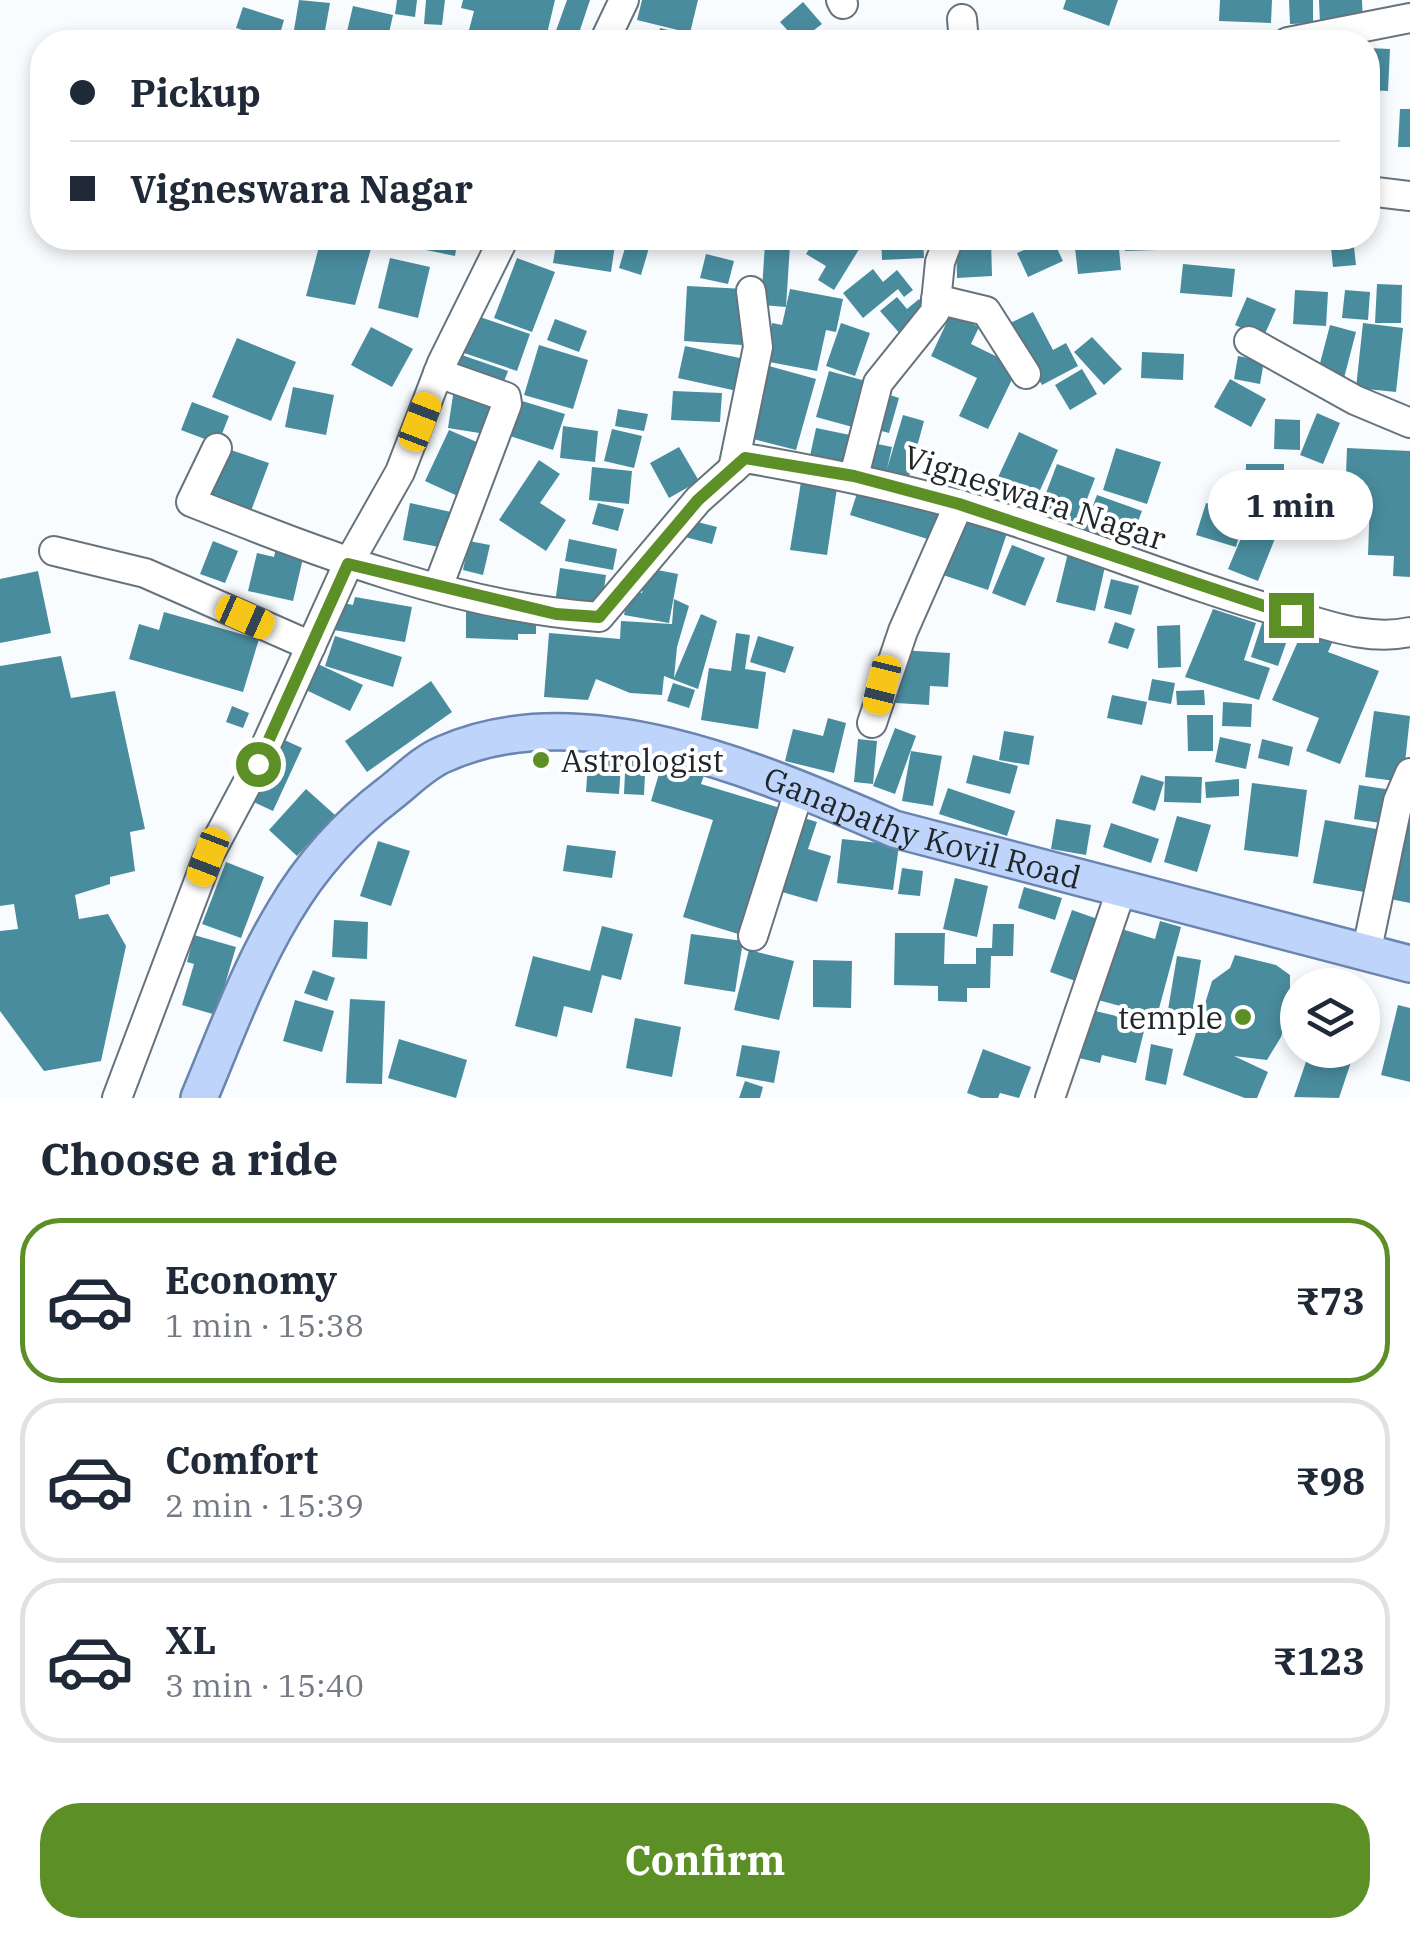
<!DOCTYPE html>
<meta charset="utf-8">
<style>
:root{--surface:#fff;--page:#f6f6f7;--text:#1f2937;--muted:#747a83;--line:#e0e1e3;--accent:#5d8f27}
body{margin:0;font-family:"IBM Plex Serif",serif;background:var(--page);color:var(--text);height:100vh;display:flex;flex-direction:column;font-size:38px;white-space:nowrap}
*{box-sizing:border-box;margin:0}
p{font-size:32px;color:var(--muted)}
.icon{flex:none;width:55px;height:55px;fill:none;stroke:currentColor;stroke-width:2;stroke-linecap:round;stroke-linejoin:round}
.map{position:relative;height:1098px;overflow:hidden}
.panel{display:flex;flex-direction:column;background:var(--surface);flex:1}
.panel>*{flex:none}
.hud{position:absolute;left:30px;top:30px;width:1350px;height:220px;border-radius:40px;box-shadow:0 5px 15px #0003;display:grid;align-content:center;height:220px;padding:0 40px;background:var(--surface)}
.tools{position:absolute;left:1280px;top:968px;display:grid;gap:20px}
.tools a{display:grid;place-items:center;width:100px;height:100px;border-radius:50%;background:var(--surface);box-shadow:0 5px 15px #0003;font-size:50px}
.end{position:absolute;width:45px;height:45px;margin:-22px;border:12px solid #5d8f27;background:#fff;box-shadow:0 0 0 5px #fff}
.from{border-radius:50%}
.bubble{position:absolute;height:70px;border-radius:35px;background:var(--surface);box-shadow:0 5px 15px #0003;font-size:32px;font-weight:700;line-height:70px;text-align:center}
.car{position:absolute;width:30px;height:60px;margin:-30px -15px;border-radius:12px;box-shadow:0 0 8px 2px #0007;background:linear-gradient(#f5c518 24%,#345 0 40%,#f5c518 0 76%,#345 0 86%,#f5c518 0)}
.hud b{display:flex;align-items:center;gap:35px;height:95px;font-size:38px}
.hud b+b{border-top:2px solid var(--line)}
.hud i{width:25px;height:25px;background:var(--text)}
ul{padding:0;list-style:none}
li{display:flex;align-items:center;gap:30px;height:165px;margin:0 20px 15px;padding:0 20px;border:5px solid var(--line);border-radius:40px}
li div{flex:1}
li b{display:block;font-size:38px}
li em{font-style:normal;font-weight:700}
li.active{border-color:var(--accent)}
li>.icon{width:90px;height:90px;stroke-width:1.5}
h2{padding:0 40px;font-size:45px;line-height:120px}
.primary-button{display:flex;gap:20px;margin-top:auto;padding:20px 40px}
.primary-button a{flex:1;height:115px;border-radius:40px;background:var(--accent);color:#fff;font-size:40px;font-weight:700;line-height:115px;text-align:center}
.map>svg:first-child{display:block}
</style>
<div class="map">
<svg width="1410" height="1098" viewBox="0 0 1410 1098">
<rect width="100%" height="100%" fill="#f9fcfe"/>
<!-- building -->
<g fill="#498c9e">
<polygon points="299,0 330,3 323,42 292,42"/>
<polygon points="397,0 417,0 415,17 395,14"/>
<polygon points="426,0 445,0 442,25 424,24"/>
<polygon points="463,0 555,0 545,42 505,42 468,34 474,11 461,8"/>
<polygon points="567,0 590,0 576,42 552,42"/>
<polygon points="642,0 698,0 690,33 637,20"/>
<polygon points="1066,0 1118,0 1109,26 1063,9"/>
<polygon points="1220,0 1272,0 1271,23 1219,21"/>
<polygon points="1289,0 1313,0 1313,23 1290,24"/>
<polygon points="1319,0 1362,0 1363,23 1320,25"/>
<polygon points="803,2 822,24 798,42 780,22"/>
<polygon points="353,6 393,15 387,42 345,40"/>
<polygon points="243,7 284,20 278,41 236,28"/>
<polygon points="660,28 693,36 692,42 657,42"/>
<polygon points="1031,31 1099,32 1099,42 1030,42"/>
<polygon points="1368,48 1390,49 1388,91 1368,90"/>
<rect x="1368" y="95" width="9" height="44"/>
<polygon points="1400,109 1410,109 1410,147 1398,147"/>
<polygon points="368,238 458,238 455,256"/>
<polygon points="557,238 616,238 611,272 553,263"/>
<polygon points="628,238 651,241 641,275 619,268"/>
<polygon points="816,238 866,238 834,290 818,280 826,266 806,254"/>
<polygon points="881,238 923,238 924,258 882,260"/>
<polygon points="1052,238 1063,261 1028,277 1017,253"/>
<polygon points="1066,238 1118,238 1121,270 1078,274 1075,248 1067,249"/>
<polygon points="1125,238 1157,238 1157,250 1125,251"/>
<polygon points="1163,238 1236,238 1237,248 1164,250"/>
<polygon points="1330,238 1353,238 1356,265 1333,267"/>
<polygon points="321,239 372,245 355,305 306,296"/>
<polygon points="991,239 992,276 957,278 956,241"/>
<polygon points="765,243 790,245 786,307 761,305"/>
<polygon points="706,254 734,261 728,284 700,278"/>
<polygon points="390,258 430,267 418,318 378,308"/>
<polygon points="517,258 555,272 532,332 494,318"/>
<polygon points="1183,264 1235,269 1232,297 1180,293"/>
<polygon points="873,269 883,282 897,270 913,290 904,297 898,289 863,318 843,293"/>
<polygon points="1377,284 1402,285 1401,323 1375,323"/>
<polygon points="687,286 745,289 742,345 684,341"/>
<polygon points="790,289 843,299 836,332 826,330 817,371 764,361 772,323 782,325"/>
<polygon points="1295,290 1328,292 1326,326 1293,324"/>
<polygon points="1345,290 1370,292 1368,320 1342,318"/>
<polygon points="897,297 907,309 919,299 930,312 902,336 880,311"/>
<polygon points="1247,297 1276,309 1263,338 1235,325"/>
<polygon points="1033,312 1053,350 1066,343 1078,366 1042,385 1008,324"/>
<polygon points="951,313 979,327 971,344 1018,367 988,429 959,416 977,378 931,356"/>
<polygon points="477,316 530,334 517,371 464,353"/>
<polygon points="555,319 587,331 579,352 547,340"/>
<polygon points="841,323 870,333 855,376 826,366"/>
<polygon points="1363,323 1403,328 1396,392 1356,388"/>
<polygon points="1330,325 1356,332 1344,378 1318,371"/>
<polygon points="371,327 413,349 392,387 351,365"/>
<polygon points="1092,337 1122,369 1104,385 1074,352"/>
<polygon points="237,338 296,362 271,421 212,397"/>
<polygon points="539,345 588,360 573,409 524,395"/>
<polygon points="685,346 744,359 737,391 678,378"/>
<polygon points="1142,352 1184,354 1183,380 1141,378"/>
<polygon points="456,353 508,371 500,392 449,374"/>
<polygon points="1238,356 1264,361 1260,384 1234,379"/>
<polygon points="769,366 816,379 796,450 749,438"/>
<polygon points="1082,369 1097,394 1070,410 1055,385"/>
<polygon points="829,371 873,383 860,429 816,417"/>
<polygon points="1230,379 1266,399 1251,427 1214,407"/>
<polygon points="293,387 334,395 326,435 285,427"/>
<polygon points="454,389 498,396 492,435 448,428"/>
<polygon points="673,391 722,393 720,422 671,420"/>
<polygon points="881,392 899,398 889,433 870,428"/>
<polygon points="522,401 565,414 553,450 510,436"/>
<polygon points="192,402 229,416 218,444 181,430"/>
<polygon points="618,409 648,414 644,431 615,426"/>
<polygon points="1317,413 1340,423 1323,464 1300,455"/>
<polygon points="903,415 924,421 908,480 867,469 873,443 892,447 887,469"/>
<polygon points="1275,419 1300,420 1300,450 1274,449"/>
<polygon points="563,426 598,431 595,462 560,458"/>
<polygon points="816,428 855,436 849,464 810,456"/>
<polygon points="612,429 642,436 634,468 604,461"/>
<polygon points="449,430 486,446 462,498 425,481"/>
<polygon points="1019,432 1058,450 1033,506 993,488"/>
<polygon points="679,447 699,481 669,498 650,463"/>
<polygon points="1116,448 1161,462 1147,504 1103,490"/>
<polygon points="1347,448 1410,451 1410,577 1393,576 1394,556 1368,555 1370,500 1345,499"/>
<polygon points="228,449 269,463 251,511 211,496"/>
<polygon points="539,460 560,474 540,503 566,520 546,551 499,520"/>
<polygon points="1057,464 1095,478 1078,523 1040,509"/>
<polygon points="1246,464 1284,464 1284,483 1305,484 1305,498 1245,496"/>
<polygon points="592,467 632,471 629,504 589,500"/>
<polygon points="801,482 837,488 827,555 790,550"/>
<polygon points="860,484 943,511 934,541 850,515"/>
<polygon points="1097,495 1142,511 1129,545 1084,529"/>
<polygon points="410,503 451,512 444,548 403,540"/>
<polygon points="598,503 624,509 618,531 592,524"/>
<polygon points="1206,503 1245,515 1236,547 1196,535"/>
<polygon points="962,518 1007,533 988,590 943,575"/>
<polygon points="690,520 717,527 712,544 685,537"/>
<polygon points="1247,524 1276,536 1258,581 1228,569"/>
<polygon points="569,539 617,549 613,570 565,561"/>
<polygon points="213,541 238,551 225,583 200,574"/>
<polygon points="469,541 490,545 483,575 463,570"/>
<polygon points="1012,545 1045,558 1025,606 992,593"/>
<polygon points="276,548 304,554 293,601 248,591 257,553 274,557"/>
<polygon points="1068,553 1106,562 1095,611 1056,602"/>
<polygon points="560,568 606,575 601,610 555,603"/>
<polygon points="647,568 678,574 669,623 624,615 629,591 642,593"/>
<polygon points="38,571 51,633 0,643 0,579"/>
<polygon points="1111,579 1139,586 1131,615 1104,608"/>
<polygon points="355,597 412,607 405,642 328,629 333,601 353,605"/>
<polygon points="674,599 689,606 677,647 674,678 701,614 717,621 698,689 664,676 662,695 630,693 596,679 588,700 544,697 549,633 620,639 621,621 672,624"/>
<polygon points="1213,609 1256,623 1244,660 1270,668 1259,700 1185,677"/>
<polygon points="466,611 536,611 536,634 518,634 518,640 466,638"/>
<polygon points="164,612 259,639 243,692 129,659 139,624 159,630"/>
<polygon points="1263,620 1291,629 1278,666 1251,657"/>
<polygon points="1115,622 1135,629 1128,649 1108,643"/>
<polygon points="1180,625 1181,667 1158,668 1157,626"/>
<polygon points="1302,632 1332,643 1328,652 1379,671 1340,764 1306,751 1319,718 1272,700"/>
<polygon points="736,633 750,635 745,669 766,672 758,729 701,720 709,668 731,671"/>
<polygon points="335,636 402,657 393,687 325,666"/>
<polygon points="758,636 794,647 785,673 750,662"/>
<polygon points="899,650 950,653 948,687 930,686 929,705 896,703"/>
<polygon points="61,656 71,698 115,691 145,829 130,832 135,871 110,877 110,884 75,895 79,919 108,914 126,946 101,1061 44,1071 0,1011 0,931 18,929 14,904 0,906 0,666"/>
<polygon points="318,664 363,685 350,711 306,690"/>
<polygon points="1152,679 1175,683 1171,704 1148,700"/>
<polygon points="431,681 452,712 367,772 345,741"/>
<polygon points="673,683 695,690 689,708 667,701"/>
<polygon points="1204,690 1205,705 1177,705 1176,691"/>
<polygon points="1112,695 1147,702 1142,725 1107,718"/>
<polygon points="1223,702 1252,704 1251,727 1222,726"/>
<polygon points="232,706 249,713 243,728 226,722"/>
<polygon points="1374,711 1410,716 1403,782 1365,777"/>
<polygon points="1187,715 1213,715 1213,751 1188,751"/>
<polygon points="828,718 846,723 834,773 785,761 793,729 823,736"/>
<polygon points="895,728 916,736 895,794 873,786"/>
<polygon points="1004,731 1034,736 1029,765 999,760"/>
<polygon points="1220,737 1251,744 1246,769 1215,762"/>
<polygon points="280,738 302,748 273,811 251,801"/>
<polygon points="858,739 877,741 873,784 854,782"/>
<polygon points="1262,739 1293,747 1289,766 1258,758"/>
<polygon points="589,748 622,750 619,794 586,792"/>
<polygon points="626,751 646,752 644,795 624,794"/>
<polygon points="911,751 942,756 933,806 902,801"/>
<polygon points="973,755 1018,766 1010,794 966,783"/>
<polygon points="663,760 705,772 701,784 787,810 748,937 683,917 713,820 651,801"/>
<polygon points="1141,775 1164,782 1155,811 1132,803"/>
<polygon points="1165,776 1202,777 1201,803 1164,802"/>
<polygon points="1239,779 1239,796 1206,798 1205,782"/>
<polygon points="1252,783 1307,790 1298,857 1244,850"/>
<polygon points="1359,785 1392,790 1387,824 1354,819"/>
<polygon points="948,788 1015,811 1007,836 939,814"/>
<polygon points="306,789 335,815 297,856 269,830"/>
<polygon points="1410,797 1410,903 1390,899"/>
<polygon points="1177,816 1211,825 1197,872 1164,862"/>
<polygon points="804,818 817,822 808,849 831,856 817,902 782,892"/>
<polygon points="1056,819 1091,825 1086,855 1051,849"/>
<polygon points="1325,820 1382,830 1370,893 1313,883"/>
<polygon points="1111,823 1159,839 1151,863 1103,847"/>
<polygon points="842,839 899,845 893,890 837,883"/>
<polygon points="378,841 410,851 391,906 360,896"/>
<polygon points="567,845 616,851 612,878 563,871"/>
<polygon points="226,862 264,877 241,938 202,924"/>
<polygon points="902,868 923,871 920,896 898,894"/>
<polygon points="955,878 988,886 977,937 943,929"/>
<polygon points="1024,887 1062,898 1055,920 1018,908"/>
<polygon points="1072,910 1106,922 1084,984 1050,972"/>
<polygon points="334,920 368,922 367,959 332,957"/>
<polygon points="1160,921 1181,927 1157,1016 1098,1000 1118,928 1155,939"/>
<polygon points="993,924 1014,924 1013,956 991,956 990,988 967,988 967,1002 938,1001 938,986 894,985 895,933 945,933 944,964 976,964 976,948 992,948"/>
<polygon points="602,926 633,934 621,980 602,975 592,1013 564,1006 557,1037 515,1026 533,956 590,971"/>
<polygon points="691,934 743,941 735,992 684,984"/>
<polygon points="194,935 236,947 216,1015 182,1005 194,964 187,962"/>
<polygon points="749,950 794,961 779,1020 734,1010"/>
<polygon points="1235,955 1276,965 1290,975 1290,1006 1281,1037 1267,1060 1234,1056 1268,1072 1257,1098 1245,1098 1183,1075 1212,981 1230,968"/>
<polygon points="1177,956 1201,960 1192,1014 1168,1010"/>
<polygon points="813,960 852,961 851,1008 813,1007"/>
<polygon points="313,970 335,978 327,1001 304,993"/>
<polygon points="350,999 385,1001 382,1084 346,1083"/>
<polygon points="295,1000 334,1011 322,1052 283,1041"/>
<polygon points="1398,1005 1410,1008 1410,1082 1381,1075"/>
<polygon points="1091,1010 1146,1023 1136,1063 1102,1055 1100,1063 1079,1058"/>
<polygon points="635,1018 681,1027 672,1077 626,1068"/>
<polygon points="399,1039 467,1060 456,1098 388,1078"/>
<polygon points="1151,1044 1173,1049 1166,1085 1145,1080"/>
<polygon points="742,1045 780,1051 774,1083 736,1076"/>
<polygon points="983,1049 1031,1067 1019,1098 1000,1093 998,1098 981,1098 967,1093"/>
<polygon points="1310,1050 1352,1059 1339,1098 1294,1097"/>
<polygon points="745,1081 763,1087 760,1098 739,1098"/>
</g>
<g fill="none" stroke-linecap="round" stroke-linejoin="round">
<!-- minor casing -->
<g stroke="#66737c" stroke-width="32">
<g id="minor">
<polyline points="841,0 843,4"/>
<polyline points="962,19 964,42"/>
<polyline points="604,42 624,0"/>
<polyline points="1288,42 1410,18"/>
<polyline points="1368,191 1410,196"/>
<polyline points="936,299 986,311 1026,374"/>
<polyline points="1249,341 1355,400 1410,423"/>
<polyline points="438,373 506,397 507,404 438,587"/>
<path d="M217,448l-26,54c131,52 267,105 408,115l99,-117 47,-42c88,15 174,33 259,60 96,31 190,70 288,97 38,11 78,26 118,17"/>
<polyline points="733,469 758,347 751,291"/>
<polyline points="854,476 878,383 935,312 940,262 949,238"/>
<polyline points="54,551 145,573 311,646"/>
<polyline points="872,723 903,631 959,504"/>
<polyline points="753,936 799,791"/>
<polyline points="1366,954 1398,801 1410,773"/>
<polyline points="117,1098 208,857 257,765 348,564 400,472 442,363 504,238"/>
<polyline points="1050,1098 1122,888"/>
</g>
</g>
<!-- major casing -->
<g stroke="#6a85af" stroke-width="40">
<g id="major">
<path id="s1" d="M199,1098c26,-62 50,-128 85,-186 27,-46 63,-86 105,-118 17,-13 35,-32 55,-40 138,-62 320,19 450,75l516,135"/>
</g>
</g>
<!-- minor -->
<use href="#minor" stroke="#fff" stroke-width="28"/>
<!-- major -->
<use href="#major" stroke="#bed4fa" stroke-width="35"/>
</g>
<g fill="none" stroke-linecap="round" stroke-linejoin="round">
<!-- route -->
<polyline stroke="#5d8f27" stroke-width="12" points="258,764 348,564 556,614 599,617 698,500 745,458 854,476 959,504 1291,615"/>
</g>
<!-- markers -->
<g fill="#5d8f27" stroke="#fff" stroke-width="4">
<circle cx="541" cy="760" r="10"/>
<circle cx="1243" cy="1017" r="10"/>
</g>
<g text-anchor="middle" dominant-baseline="central" stroke-width="8" stroke-linejoin="round" paint-order="stroke">
<!-- street labels -->
<g font-size="32" fill="#21262a" stroke="#fff">
<text transform="translate(1035 497) rotate(18)">Vigneswara Nagar</text>
<text stroke="none"><textPath href="#s1" startOffset="928">Ganapathy Kovil Road</textPath></text>
</g>
<!-- poi labels -->
<g font-size="32" fill="#21262a" stroke="#fff" text-anchor="start">
<text x="561" y="760">Astrologist</text>
<text x="1223" y="1017" text-anchor="end">temple</text>
</g>
</g>
</svg>
<div class="tools">
<a><svg class="icon" aria-label="layers" viewBox="0 0 24 24"><path d="M12 4l9 5-9 5-9-5zM3 14l9 5 9-5"/></svg></a>
</div>
<i class="end from" style="left:258px;top:764px"></i>
<i class="end" style="left:1291px;top:615px"></i>
<div class="bubble" style="left:1208px;top:470px;width:165px">1 min</div>
<i class="car" style="left:420px;top:422px;rotate:21deg"></i>
<i class="car" style="left:245px;top:617px;rotate:114deg"></i>
<i class="car" style="left:882px;top:685px;rotate:194deg"></i>
<i class="car" style="left:208px;top:857px;rotate:201deg"></i>
<div class="hud">
<b><i class="from"></i>Pickup</b>
<b><i></i>Vigneswara Nagar</b>
</div>
</div>
<section class="panel">
<h2>Choose a ride</h2>
<ul>
<li class="active"><svg class="icon" aria-label="car" viewBox="0 0 24 24"><path d="M5 17H2v-5l4-1 3-4h7l3 4 3 1v5h-3M9 17h6M6 11h13"/><circle cx="7" cy="17" r="2"/><circle cx="17" cy="17" r="2"/></svg><div><b>Economy</b><p>1 min · 15:38</p></div><em>₹73</em></li>
<li><svg class="icon" aria-label="car" viewBox="0 0 24 24"><path d="M5 17H2v-5l4-1 3-4h7l3 4 3 1v5h-3M9 17h6M6 11h13"/><circle cx="7" cy="17" r="2"/><circle cx="17" cy="17" r="2"/></svg><div><b>Comfort</b><p>2 min · 15:39</p></div><em>₹98</em></li>
<li><svg class="icon" aria-label="car" viewBox="0 0 24 24"><path d="M5 17H2v-5l4-1 3-4h7l3 4 3 1v5h-3M9 17h6M6 11h13"/><circle cx="7" cy="17" r="2"/><circle cx="17" cy="17" r="2"/></svg><div><b>XL</b><p>3 min · 15:40</p></div><em>₹123</em></li>
</ul>
<div class="primary-button"><a>Confirm</a></div>
</section>
